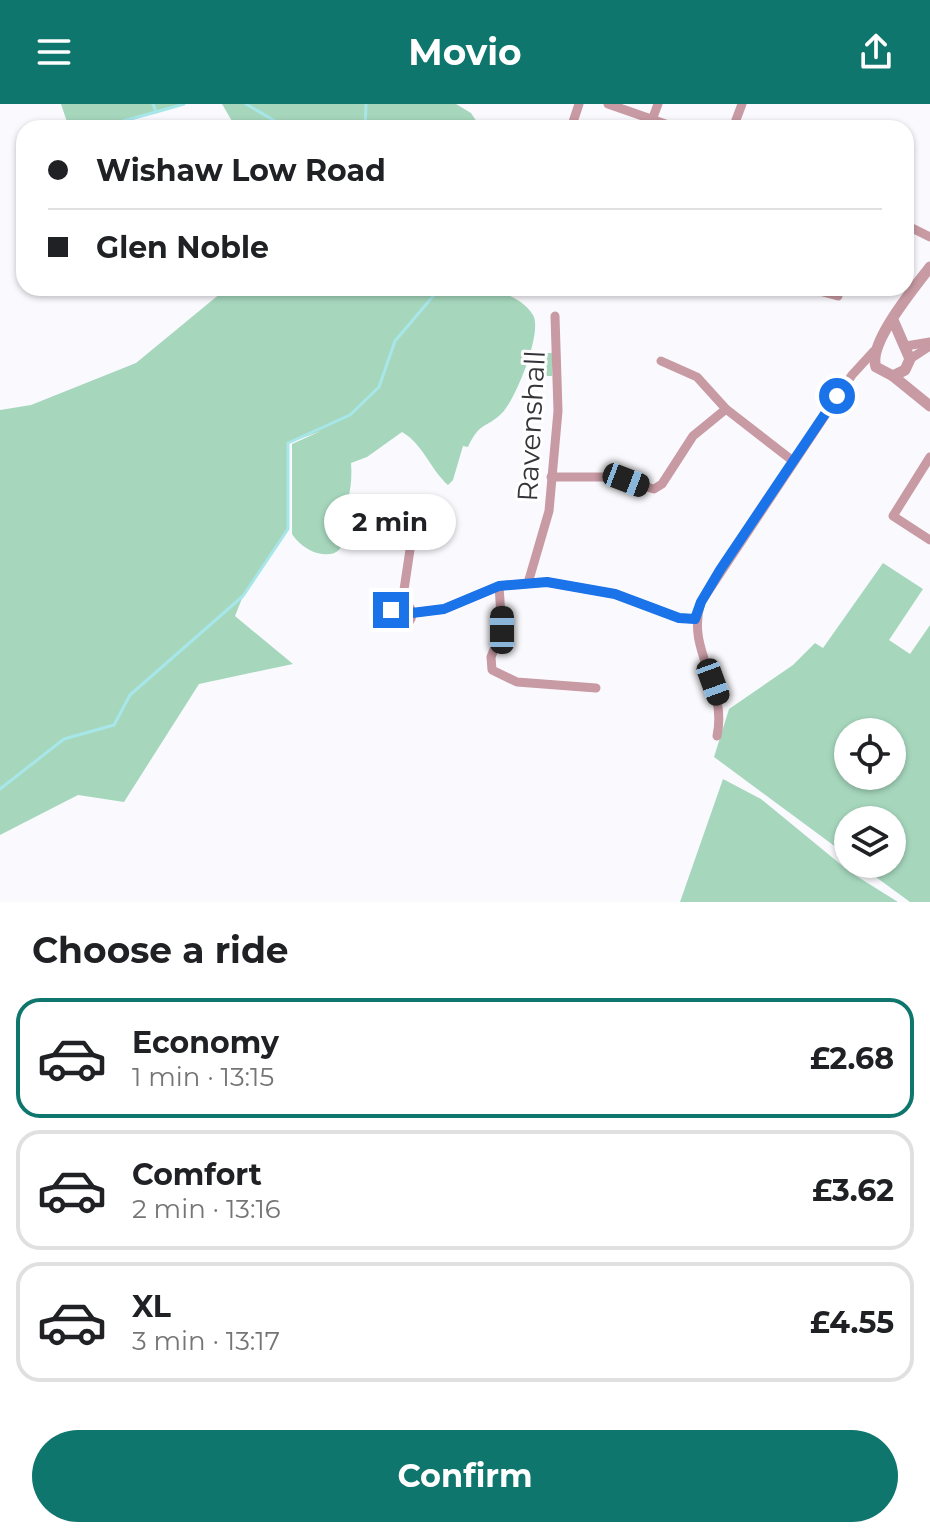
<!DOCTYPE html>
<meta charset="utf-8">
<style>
:root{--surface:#fff;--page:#f2f2f2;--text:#202124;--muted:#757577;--line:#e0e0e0;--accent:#0f766e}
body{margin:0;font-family:Montserrat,sans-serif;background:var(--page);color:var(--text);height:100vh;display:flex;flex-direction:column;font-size:30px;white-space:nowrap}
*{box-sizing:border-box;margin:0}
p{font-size:26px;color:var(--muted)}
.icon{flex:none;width:44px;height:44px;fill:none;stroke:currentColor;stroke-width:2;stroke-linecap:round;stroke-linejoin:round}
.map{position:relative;height:798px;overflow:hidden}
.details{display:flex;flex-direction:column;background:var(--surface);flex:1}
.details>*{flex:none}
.banner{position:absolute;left:16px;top:16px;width:898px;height:176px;border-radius:24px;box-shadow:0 2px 6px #0004;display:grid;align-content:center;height:176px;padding:0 32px;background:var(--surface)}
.controls{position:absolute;left:834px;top:614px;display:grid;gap:16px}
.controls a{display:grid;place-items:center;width:72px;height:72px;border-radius:50%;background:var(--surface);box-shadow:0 2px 6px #0004;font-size:40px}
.end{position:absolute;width:36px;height:36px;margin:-18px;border:10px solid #1a73e8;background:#fff;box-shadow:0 0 0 4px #fff}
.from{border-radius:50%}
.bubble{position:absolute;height:56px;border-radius:28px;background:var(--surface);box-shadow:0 2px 6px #0004;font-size:26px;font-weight:700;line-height:56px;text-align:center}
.car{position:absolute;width:24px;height:48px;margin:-24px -12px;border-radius:10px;box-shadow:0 0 6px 2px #0007;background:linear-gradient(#222 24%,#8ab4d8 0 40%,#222 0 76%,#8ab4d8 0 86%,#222 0)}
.banner b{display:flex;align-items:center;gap:28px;height:76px;font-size:30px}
.banner b+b{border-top:2px solid var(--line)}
.banner i{width:20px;height:20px;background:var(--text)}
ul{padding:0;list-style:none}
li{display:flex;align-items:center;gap:24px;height:120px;margin:0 16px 12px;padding:0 16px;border:4px solid var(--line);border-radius:24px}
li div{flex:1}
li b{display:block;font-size:30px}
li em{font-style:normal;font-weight:700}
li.on{border-color:var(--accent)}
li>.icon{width:72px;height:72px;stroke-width:1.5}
h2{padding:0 32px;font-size:36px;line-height:96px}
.button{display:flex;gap:16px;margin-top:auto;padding:16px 32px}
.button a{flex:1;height:92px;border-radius:48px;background:var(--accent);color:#fff;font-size:32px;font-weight:700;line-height:92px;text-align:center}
header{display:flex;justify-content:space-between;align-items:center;height:104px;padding:0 32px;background:var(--accent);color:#fff;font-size:36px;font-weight:700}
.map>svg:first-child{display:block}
</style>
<header><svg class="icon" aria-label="menu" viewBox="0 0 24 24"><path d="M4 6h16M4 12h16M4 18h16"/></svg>Movio<svg class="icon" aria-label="share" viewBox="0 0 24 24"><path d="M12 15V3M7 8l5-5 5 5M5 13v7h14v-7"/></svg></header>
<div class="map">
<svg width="930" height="798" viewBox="0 0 930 798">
<rect width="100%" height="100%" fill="#fafafe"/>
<!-- green -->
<g fill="#a6d7bd" fill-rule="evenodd">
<polygon points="61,0 182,0 93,24 69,24"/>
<polygon points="222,0 456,0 471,9 481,24 236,24"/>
<path d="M227,184h266c16,8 30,11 40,27 10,16 -17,84 -31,98 -16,16 -22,8 -34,34l-5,-1 -10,34 -5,5c-18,-16 -25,-41 -46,-53l-35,25 -16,6c1,14 0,24 -3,37 -5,23 6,62 -31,53 -10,-3 -20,-11 -25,-19v-90l29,-13 -32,12 -1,86 -45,67 -8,20 58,48 -94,20 -75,118 -46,-7 -78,40v-425l31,-5 105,-42z"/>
<polygon points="540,249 552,249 552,272 537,272"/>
<path d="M883,459l40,26 -34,51 21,14 20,-29v277h-20l-52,-38h34v-44h-44v36l-134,-99 15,-48 64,-44 22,-22 8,5zM848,628h44v44h-44z"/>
<polygon points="723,675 761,695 850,768 898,798 680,798"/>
</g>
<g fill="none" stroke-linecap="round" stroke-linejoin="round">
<!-- stream -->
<g stroke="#a7e6e9" stroke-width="3">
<polyline points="153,0 156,8 184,0"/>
<polyline points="246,0 287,24"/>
<polyline points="98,24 156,8"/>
<polyline points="365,24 366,0"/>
<polyline points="0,685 64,635 114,621 130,591 243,492 288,425 288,339 350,311 379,283 395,237 440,184"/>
</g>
<!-- minor -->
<g stroke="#c89aa3" stroke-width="9">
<polyline points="608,0 677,24"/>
<polyline points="652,16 658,0"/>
<polyline points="571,24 579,0"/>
<polyline points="733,24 742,0"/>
<polyline points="906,121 930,133"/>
<polyline points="808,184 838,192"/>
<polyline points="906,242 930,238"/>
<polyline points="910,255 930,242"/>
<polyline points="661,257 697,273 726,305 793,357"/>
<polyline points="930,353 893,412 930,436"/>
<polyline points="551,373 610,373 654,385 662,380 693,332 726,305"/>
<polyline points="402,395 398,419 411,439 402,499"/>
<polyline points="528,479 549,407 558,307 555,212"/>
<polyline points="499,482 502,526 491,553 492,566 517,578 596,584"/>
<circle cx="401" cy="510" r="11"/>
<polyline points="412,509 444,505 499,482 547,478 615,490 679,514 695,515"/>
<path d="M717,632c11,-52 -32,-85 -16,-134l151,-227 22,-24"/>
</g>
<!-- tertiary -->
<g stroke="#c89aa3" stroke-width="11">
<path d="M893,216l17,39 -5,11 -12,6 -17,-9c-9,-23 39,-80 54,-100"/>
<polyline points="893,272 930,302"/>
</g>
</g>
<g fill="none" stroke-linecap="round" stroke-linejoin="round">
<!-- route -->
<polyline stroke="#1a73e8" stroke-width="10" points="391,506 402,499 412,509 444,505 499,482 547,478 615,490 679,514 695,515 701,498 720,466 837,292"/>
</g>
<g text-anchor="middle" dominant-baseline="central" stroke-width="6" stroke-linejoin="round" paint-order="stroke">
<!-- street labels -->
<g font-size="28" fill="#353539" stroke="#fff">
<text transform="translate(531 322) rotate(-87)">Ravenshall</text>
</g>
</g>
</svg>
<div class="controls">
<a><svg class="icon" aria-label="locate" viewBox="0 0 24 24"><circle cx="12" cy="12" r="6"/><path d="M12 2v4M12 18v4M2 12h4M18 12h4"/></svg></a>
<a><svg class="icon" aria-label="layers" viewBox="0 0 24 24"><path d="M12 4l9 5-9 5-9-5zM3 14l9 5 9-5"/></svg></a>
</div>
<i class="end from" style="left:837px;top:292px"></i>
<i class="end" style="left:391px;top:506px"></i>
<div class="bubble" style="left:324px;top:390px;width:132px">2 min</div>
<i class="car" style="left:626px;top:376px;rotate:111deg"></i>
<i class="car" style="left:502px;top:526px;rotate:0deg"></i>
<i class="car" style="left:713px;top:578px;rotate:160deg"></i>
<div class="banner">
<b><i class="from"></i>Wishaw Low Road</b>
<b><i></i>Glen Noble</b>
</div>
</div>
<section class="details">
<h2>Choose a ride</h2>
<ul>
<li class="on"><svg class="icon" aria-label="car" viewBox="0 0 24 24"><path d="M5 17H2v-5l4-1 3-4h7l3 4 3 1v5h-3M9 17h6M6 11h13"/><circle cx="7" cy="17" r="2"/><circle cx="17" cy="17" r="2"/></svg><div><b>Economy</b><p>1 min · 13:15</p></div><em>£2.68</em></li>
<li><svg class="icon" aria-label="car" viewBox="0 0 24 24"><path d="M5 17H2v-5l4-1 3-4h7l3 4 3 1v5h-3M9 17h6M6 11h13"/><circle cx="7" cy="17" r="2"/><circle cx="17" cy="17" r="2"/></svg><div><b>Comfort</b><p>2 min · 13:16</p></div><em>£3.62</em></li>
<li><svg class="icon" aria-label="car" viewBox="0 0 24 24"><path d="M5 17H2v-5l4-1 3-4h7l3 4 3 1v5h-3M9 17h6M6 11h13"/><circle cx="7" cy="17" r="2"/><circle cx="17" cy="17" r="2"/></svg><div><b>XL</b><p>3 min · 13:17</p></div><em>£4.55</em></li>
</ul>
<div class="button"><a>Confirm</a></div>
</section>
